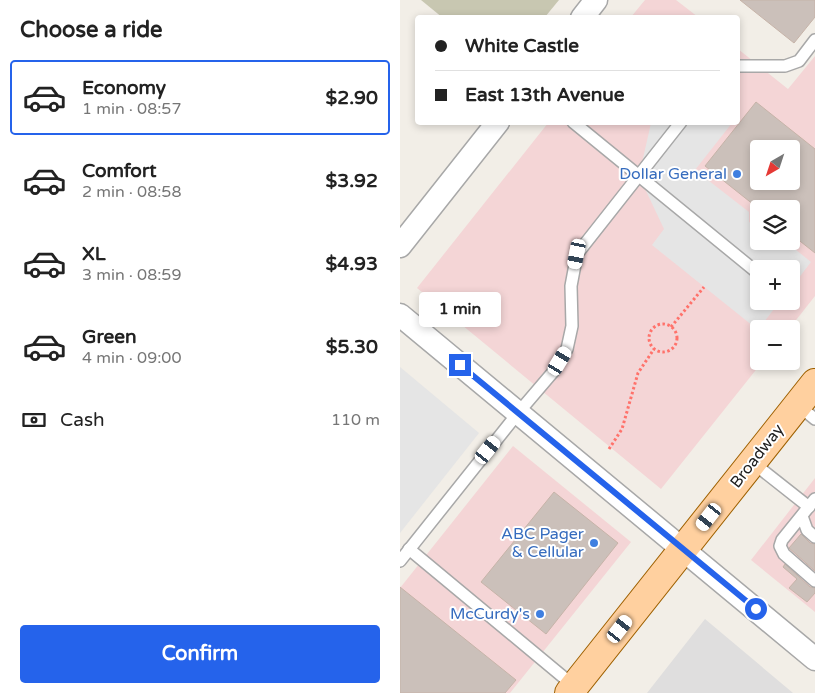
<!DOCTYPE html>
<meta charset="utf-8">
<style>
:root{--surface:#fff;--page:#f6f6f6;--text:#222;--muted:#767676;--line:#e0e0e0;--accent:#2563eb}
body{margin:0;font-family:"Varela Round",sans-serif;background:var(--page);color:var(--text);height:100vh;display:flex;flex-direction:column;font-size:19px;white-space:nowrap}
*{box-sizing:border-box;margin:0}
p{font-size:16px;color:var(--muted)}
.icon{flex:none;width:28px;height:28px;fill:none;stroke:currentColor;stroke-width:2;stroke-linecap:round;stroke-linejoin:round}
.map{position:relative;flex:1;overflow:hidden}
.sheet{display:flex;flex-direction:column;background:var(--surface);width:400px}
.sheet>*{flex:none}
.hud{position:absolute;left:15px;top:15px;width:325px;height:110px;border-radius:5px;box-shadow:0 2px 8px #0003;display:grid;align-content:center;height:110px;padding:0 20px;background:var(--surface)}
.needle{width:32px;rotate:219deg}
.buttons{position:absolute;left:350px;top:140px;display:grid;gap:10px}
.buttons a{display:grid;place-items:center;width:50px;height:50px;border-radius:5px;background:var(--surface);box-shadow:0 2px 8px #0003;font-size:25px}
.end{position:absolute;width:22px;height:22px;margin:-11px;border:6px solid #2563eb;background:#fff;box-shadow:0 0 0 2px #fff}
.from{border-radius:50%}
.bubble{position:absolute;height:35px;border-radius:5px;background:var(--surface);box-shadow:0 2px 8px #0003;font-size:16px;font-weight:700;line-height:35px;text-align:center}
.car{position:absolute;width:15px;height:30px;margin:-15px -8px;border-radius:6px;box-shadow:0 0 4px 1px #0007;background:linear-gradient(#fff 24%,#345 0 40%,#fff 0 76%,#345 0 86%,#fff 0)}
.hud b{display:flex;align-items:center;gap:18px;height:48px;font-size:19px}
.hud b+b{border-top:1px solid var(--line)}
.hud i{width:12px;height:12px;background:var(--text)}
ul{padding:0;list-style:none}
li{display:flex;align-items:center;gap:15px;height:75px;margin:0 10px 8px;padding:0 10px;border:2px solid transparent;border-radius:5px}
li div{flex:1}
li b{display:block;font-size:19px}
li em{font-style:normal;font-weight:700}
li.current{border-color:var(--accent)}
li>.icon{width:45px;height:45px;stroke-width:1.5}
h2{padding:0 20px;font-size:22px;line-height:60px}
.pay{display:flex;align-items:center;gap:12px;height:55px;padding:0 20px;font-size:19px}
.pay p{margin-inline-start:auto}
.button{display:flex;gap:10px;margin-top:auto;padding:10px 20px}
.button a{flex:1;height:58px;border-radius:5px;background:var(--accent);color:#fff;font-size:20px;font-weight:700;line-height:58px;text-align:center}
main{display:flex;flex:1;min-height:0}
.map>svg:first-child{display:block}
</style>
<main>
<section class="sheet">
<h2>Choose a ride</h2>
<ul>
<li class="current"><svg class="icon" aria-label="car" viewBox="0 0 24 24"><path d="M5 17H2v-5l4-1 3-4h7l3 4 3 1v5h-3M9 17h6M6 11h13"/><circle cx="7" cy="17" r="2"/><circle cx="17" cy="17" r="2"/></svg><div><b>Economy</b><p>1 min · 08:57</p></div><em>$2.90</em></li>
<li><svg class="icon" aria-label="car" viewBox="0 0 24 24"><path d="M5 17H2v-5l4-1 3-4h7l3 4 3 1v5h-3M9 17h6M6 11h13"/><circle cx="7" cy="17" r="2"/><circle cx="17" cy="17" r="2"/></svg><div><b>Comfort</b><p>2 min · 08:58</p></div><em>$3.92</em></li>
<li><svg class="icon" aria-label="car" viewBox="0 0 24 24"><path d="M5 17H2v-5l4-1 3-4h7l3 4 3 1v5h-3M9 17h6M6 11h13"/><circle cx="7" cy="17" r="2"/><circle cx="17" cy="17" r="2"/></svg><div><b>XL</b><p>3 min · 08:59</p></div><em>$4.93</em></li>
<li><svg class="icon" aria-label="car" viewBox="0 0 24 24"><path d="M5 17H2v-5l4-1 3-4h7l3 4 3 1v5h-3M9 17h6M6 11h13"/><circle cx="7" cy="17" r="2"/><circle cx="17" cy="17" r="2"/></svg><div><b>Green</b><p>4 min · 09:00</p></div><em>$5.30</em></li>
</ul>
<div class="pay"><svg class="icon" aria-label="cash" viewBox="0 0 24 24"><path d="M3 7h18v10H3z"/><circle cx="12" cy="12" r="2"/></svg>Cash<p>110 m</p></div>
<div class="button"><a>Confirm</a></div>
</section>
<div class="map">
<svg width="415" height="693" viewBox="0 0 415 693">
<rect width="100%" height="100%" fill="#f2eee7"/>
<!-- residential -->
<polygon fill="#dfdede" points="305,619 393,693 247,693"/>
<!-- commercial -->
<g fill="#f4d5d6" fill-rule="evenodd">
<polygon points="245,0 276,0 298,17 231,17"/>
<path d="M338,49l50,40 27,-33v240l-26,33h-30v32h4l-102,128 -244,-201 131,-165 190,-1zM359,149h32v32h-32zM359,209h32v32h-32zM359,269h32v32h-32z"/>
<polygon points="113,446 231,542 110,693 0,693 0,588"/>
<polygon points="415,478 415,612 351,560"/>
</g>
<!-- construction -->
<polygon fill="#c8c7b1" points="21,0 159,0 145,17 43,18"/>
<!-- parking -->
<g fill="#e5e5e5">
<polygon points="251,123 332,123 295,170 349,212 349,222 359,228 359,241 385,241 411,262 391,288 391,269 359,269 359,301 380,301 358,330 252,245 264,229 239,176"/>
<polygon points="0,367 79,433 0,533"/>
</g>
<!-- building -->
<g fill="#cbc0ba" stroke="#c6b3a8" fill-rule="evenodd">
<polygon points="340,0 415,0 415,17 394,43"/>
<path d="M356,102l59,47v104l-24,-19v-25h-32l-54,-43zM359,149h32v32h-32z"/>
<polygon points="154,492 218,543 146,634 81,582"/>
<polygon points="401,534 410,543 415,544 415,571 389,548"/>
<polygon points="385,564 410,587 415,588 415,593 407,602 389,588 397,579 383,567"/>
<polygon points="0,587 116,680 105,693 0,693"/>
</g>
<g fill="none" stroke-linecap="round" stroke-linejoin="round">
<!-- lane casing -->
<g stroke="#a8a8a8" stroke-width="14">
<g id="lane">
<polyline points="338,66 385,66 399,61 415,40"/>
<polyline points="173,122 359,274"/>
<polyline points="398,405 415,419"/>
<polyline points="352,462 409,507"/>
<polyline points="415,499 382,540 380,546 384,554 415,581"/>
<polyline points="402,516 407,530 415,537"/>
<polyline points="9,549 174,686"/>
<polyline points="0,561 118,413 153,372 167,349 172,326 171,286 177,254 281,122"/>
</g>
</g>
<!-- street casing -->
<g stroke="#a8a8a8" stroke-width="25">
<g id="street">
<polyline points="182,18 196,0"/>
<polyline points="0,246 98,122"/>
<polyline points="0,315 415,659"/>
</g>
</g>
<!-- primary casing -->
<g stroke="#9e6000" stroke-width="30">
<polyline id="primary" points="169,693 415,383"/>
</g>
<!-- path -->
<g stroke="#ff726b" stroke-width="3" stroke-dasharray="2.5 2.5" stroke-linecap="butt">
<circle cx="263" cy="338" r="14"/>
<polyline points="271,327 304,287"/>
<polyline points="209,449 222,429 238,373 254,349"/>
</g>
<!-- lane -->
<use href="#lane" stroke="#fff" stroke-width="11"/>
<!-- street -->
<use href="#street" stroke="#fff" stroke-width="22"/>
<!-- primary -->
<use href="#primary" stroke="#ffd09f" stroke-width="28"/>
</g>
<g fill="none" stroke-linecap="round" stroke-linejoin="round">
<!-- route -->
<polyline stroke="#2563eb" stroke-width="6" points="60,365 356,609"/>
</g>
<!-- markers -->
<g fill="#3f7fe0" stroke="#fff" stroke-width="2">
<circle cx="337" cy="174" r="5"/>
<circle cx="194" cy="543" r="5"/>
<circle cx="140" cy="614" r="5"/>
</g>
<g text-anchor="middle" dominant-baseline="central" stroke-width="4" stroke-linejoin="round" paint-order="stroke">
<!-- shop labels -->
<g font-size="16" fill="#366cbe" stroke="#fff" text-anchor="end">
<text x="327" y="174">Dollar General</text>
<text x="184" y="534">ABC Pager<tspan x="184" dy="18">&amp; Cellular</tspan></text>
<text x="130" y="614">McCurdy's</text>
</g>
<!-- street labels -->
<g font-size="16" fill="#212121" stroke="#fff">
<text transform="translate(357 456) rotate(-52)">Broadway</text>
</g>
</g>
</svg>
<div class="buttons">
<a><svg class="needle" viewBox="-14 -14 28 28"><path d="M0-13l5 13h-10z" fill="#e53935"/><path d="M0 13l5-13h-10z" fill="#767676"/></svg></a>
<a><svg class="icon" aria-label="layers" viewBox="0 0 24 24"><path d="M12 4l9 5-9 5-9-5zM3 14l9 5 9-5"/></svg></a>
<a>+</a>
<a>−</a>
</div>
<i class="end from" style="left:356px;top:609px"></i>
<i class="end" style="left:60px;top:365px"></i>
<div class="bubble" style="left:19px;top:292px;width:82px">1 min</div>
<i class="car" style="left:177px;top:254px;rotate:191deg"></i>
<i class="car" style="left:160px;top:361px;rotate:31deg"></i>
<i class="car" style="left:88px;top:450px;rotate:39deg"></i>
<i class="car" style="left:309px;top:517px;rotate:218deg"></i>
<i class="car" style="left:220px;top:629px;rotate:38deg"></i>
<div class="hud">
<b><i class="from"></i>White Castle</b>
<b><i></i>East 13th Avenue</b>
</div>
</div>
</main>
